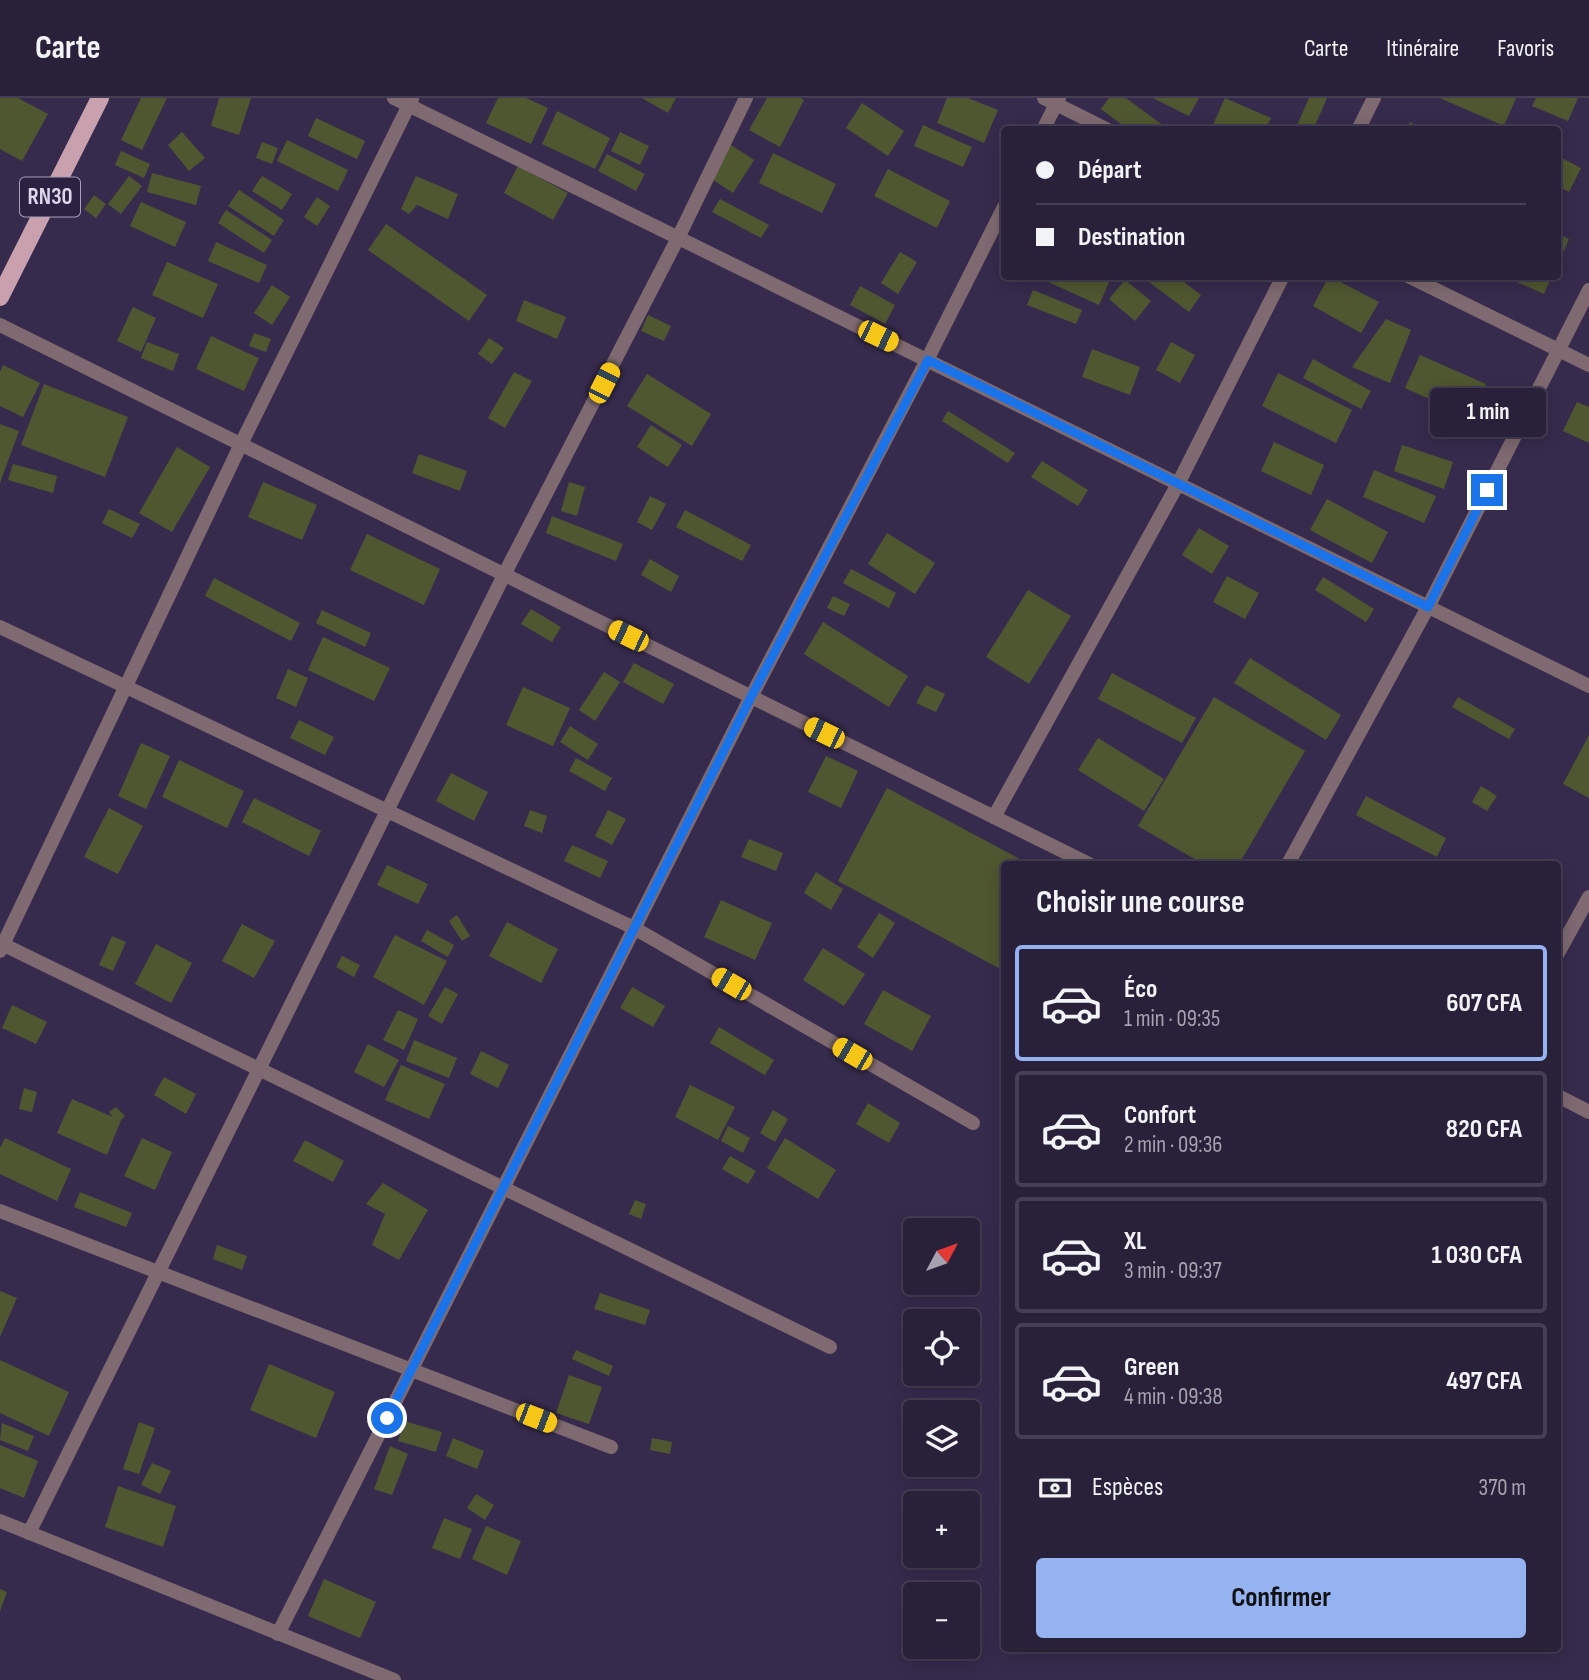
<!DOCTYPE html>
<html lang="fr">
<meta charset="utf-8">
<style>
:root{--surface:#29203a;--page:#312842;--text:#f1f3f6;--muted:#a5a3af;--line:#453e54;--accent:#95b2f1}
body{margin:0;font-family:"Sofia Sans Condensed",sans-serif;background:var(--page);color:var(--text);height:100vh;display:flex;flex-direction:column;font-size:26px;white-space:nowrap}
*{box-sizing:border-box;margin:0}
p{font-size:23px;color:var(--muted)}
.icon{flex:none;width:38px;height:38px;fill:none;stroke:currentColor;stroke-width:2;stroke-linecap:round;stroke-linejoin:round}
.map{position:relative;flex:1;overflow:hidden}
.details{position:absolute;left:1001px;top:763px;width:560px;height:791px;display:flex;flex-direction:column;background:var(--surface);border-radius:7px;box-shadow:0 4px 18px #0003,0 0 0 2px var(--line)}
.details>*{flex:none}
.hud{position:absolute;left:1001px;top:28px;width:560px;height:154px;border-radius:7px;box-shadow:0 4px 18px #0003,0 0 0 2px var(--line);display:grid;align-content:center;height:154px;padding:0 35px;background:var(--surface)}
.needle{width:46px;rotate:49deg}
.fabs{position:absolute;left:903px;top:1120px;display:grid;gap:14px}
.fabs a{display:grid;place-items:center;width:77px;height:77px;border-radius:7px;background:var(--surface);box-shadow:0 4px 18px #0003,0 0 0 2px var(--line);font-size:35px}
.end{position:absolute;width:32px;height:32px;margin:-16px;border:9px solid #1a73e8;background:#fff;box-shadow:0 0 0 4px #fff}
.from{border-radius:50%}
.bubble{position:absolute;height:49px;border-radius:7px;background:var(--surface);box-shadow:0 4px 18px #0003,0 0 0 2px var(--line);font-size:23px;font-weight:700;line-height:49px;text-align:center}
.car{position:absolute;width:21px;height:42px;margin:-21px -10px;border-radius:9px;box-shadow:0 0 5px 2px #0007;background:linear-gradient(#f5c518 24%,#345 0 40%,#f5c518 0 76%,#345 0 86%,#f5c518 0)}
.hud b{display:flex;align-items:center;gap:24px;height:66px;font-size:26px}
.hud b+b{border-top:2px solid var(--line)}
.hud i{width:18px;height:18px;background:var(--text)}
ul{padding:0;list-style:none}
li{display:flex;align-items:center;gap:21px;height:116px;margin:0 14px 10px;padding:0 21px;border:4px solid var(--line);border-radius:7px}
li div{flex:1}
li b{display:block;font-size:26px}
li em{font-style:normal;font-weight:700}
li.active{border-color:var(--accent)}
li>.icon{width:63px;height:63px;stroke-width:1.5}
h2{padding:0 35px;font-size:32px;line-height:84px}
.pay{display:flex;align-items:center;gap:18px;height:77px;padding:0 35px;font-size:26px}
.pay p{margin-inline-start:auto}
.action{display:flex;gap:14px;margin-top:auto;padding:14px 35px}
.action a{flex:1;height:80px;border-radius:7px;background:var(--accent);color:#111;font-size:28px;font-weight:700;line-height:80px;text-align:center}
header{display:flex;align-items:center;gap:42px;box-sizing:border-box;height:98px;padding:0 35px;background:var(--surface);border-bottom:2px solid var(--line)}
header strong{font-size:33px}
nav{display:flex;gap:38px;margin-inline-start:auto;font-size:24px}
.map>svg:first-child{display:block}
</style>
<header>
<strong>Carte</strong>
<nav><a>Carte</a><a>Itinéraire</a><a>Favoris</a></nav>
</header>
<div class="map">
<svg width="1589" height="1582" viewBox="0 0 1589 1582">
<rect width="100%" height="100%" fill="#372b4d"/>
<!-- building -->
<g fill="#4f5730">
<polygon points="0,0 18,0 48,16 22,63 0,51"/>
<polygon points="141,0 167,0 142,52 121,42"/>
<polygon points="219,0 251,0 239,37 211,28"/>
<polygon points="498,0 526,0 548,10 531,46 486,25"/>
<polygon points="642,0 676,0 668,15"/>
<polygon points="767,0 800,0 804,2 780,49 749,32"/>
<polygon points="947,0 968,0 998,12 984,45 937,25"/>
<polygon points="1109,0 1126,0 1164,28 1161,32 1129,32 1101,11"/>
<polygon points="1153,0 1199,0 1189,18"/>
<polygon points="1225,0 1271,20 1265,32 1218,32 1212,29"/>
<polygon points="1309,0 1327,0 1313,32 1295,32"/>
<polygon points="1440,0 1516,0 1504,28"/>
<polygon points="1536,0 1578,0 1568,23 1532,8"/>
<polygon points="862,5 904,33 888,58 846,30"/>
<polygon points="557,13 610,40 595,71 542,46"/>
<polygon points="316,20 365,43 357,61 308,38"/>
<polygon points="1410,24 1425,32 1407,32"/>
<polygon points="923,27 972,49 963,69 914,48"/>
<polygon points="182,34 205,60 189,73 168,47"/>
<polygon points="620,34 649,48 640,67 611,53"/>
<polygon points="287,42 348,72 338,93 277,63"/>
<polygon points="262,44 278,50 272,66 256,60"/>
<polygon points="731,47 754,62 733,95 710,80"/>
<polygon points="121,53 150,66 144,80 115,67"/>
<polygon points="773,55 836,86 822,115 759,85"/>
<polygon points="607,56 645,76 636,93 598,73"/>
<polygon points="1558,58 1581,70 1569,94 1558,88"/>
<polygon points="518,68 568,95 553,122 504,95"/>
<polygon points="888,71 950,103 937,130 874,98"/>
<polygon points="152,75 201,88 196,107 147,94"/>
<polygon points="129,78 142,88 121,116 108,106"/>
<polygon points="262,78 292,96 282,112 252,93"/>
<polygon points="416,78 458,96 448,121 417,107 409,116 401,111"/>
<polygon points="239,92 284,122 274,138 228,108"/>
<polygon points="94,97 106,106 96,120 84,111"/>
<polygon points="317,99 330,108 317,128 304,119"/>
<polygon points="720,101 769,127 761,140 712,114"/>
<polygon points="141,104 186,124 175,149 130,128"/>
<polygon points="226,112 272,142 264,155 218,125"/>
<polygon points="386,126 487,197 469,223 368,152"/>
<polygon points="1558,136 1569,141 1558,166"/>
<polygon points="216,144 267,167 259,185 208,163"/>
<polygon points="900,154 917,164 898,196 881,185"/>
<polygon points="167,164 218,186 203,220 152,197"/>
<polygon points="1035,178 1109,178 1111,180 1099,207"/>
<polygon points="1141,178 1176,178 1201,197 1189,214"/>
<polygon points="1329,178 1379,204 1361,235 1313,208"/>
<polygon points="1519,178 1552,178 1544,196 1517,184"/>
<polygon points="1125,182 1151,203 1135,223 1109,201"/>
<polygon points="272,187 290,199 272,227 254,215"/>
<polygon points="860,188 895,207 885,226 850,207"/>
<polygon points="1033,192 1082,212 1076,226 1027,207"/>
<polygon points="524,202 566,219 557,241 516,223"/>
<polygon points="133,209 156,220 141,254 117,243"/>
<polygon points="648,217 671,228 664,243 641,233"/>
<polygon points="1386,221 1411,232 1390,285 1352,269"/>
<polygon points="254,235 271,241 266,254 249,248"/>
<polygon points="211,238 259,260 244,293 196,271"/>
<polygon points="489,240 504,250 492,266 478,256"/>
<polygon points="147,244 179,256 173,273 141,260"/>
<polygon points="1171,244 1195,257 1180,285 1156,272"/>
<polygon points="1092,251 1140,269 1130,297 1082,279"/>
<polygon points="1420,257 1486,286 1472,320 1405,290"/>
<polygon points="1313,261 1371,293 1361,311 1303,280"/>
<polygon points="3,267 40,285 23,319 0,308 0,274"/>
<polygon points="514,274 532,283 505,330 488,320"/>
<polygon points="1278,275 1352,312 1336,345 1262,308"/>
<polygon points="647,276 711,316 692,348 627,308"/>
<polygon points="44,286 128,319 105,379 21,347"/>
<polygon points="1577,304 1589,309 1589,345 1563,333"/>
<polygon points="948,313 1015,355 1008,365 942,323"/>
<polygon points="0,326 19,333 0,385"/>
<polygon points="651,327 682,347 668,369 637,349"/>
<polygon points="1274,344 1324,367 1311,397 1261,373"/>
<polygon points="1402,347 1453,364 1444,391 1394,373"/>
<polygon points="177,349 210,369 172,434 139,415"/>
<polygon points="419,356 467,373 460,393 412,375"/>
<polygon points="1042,363 1088,392 1078,408 1031,379"/>
<polygon points="13,366 57,378 53,395 8,382"/>
<polygon points="1374,372 1436,398 1424,425 1363,399"/>
<polygon points="263,384 317,407 302,442 248,419"/>
<polygon points="569,384 585,389 577,418 561,413"/>
<polygon points="650,398 666,406 652,432 637,424"/>
<polygon points="1327,401 1388,434 1372,465 1310,432"/>
<polygon points="109,411 140,426 132,440 102,425"/>
<polygon points="685,412 751,447 742,463 676,429"/>
<polygon points="552,418 623,446 616,463 546,435"/>
<polygon points="1199,430 1229,448 1212,476 1182,457"/>
<polygon points="887,435 935,465 915,496 868,466"/>
<polygon points="367,436 440,471 424,507 350,472"/>
<polygon points="650,461 679,478 671,494 641,477"/>
<polygon points="851,471 896,495 889,510 843,485"/>
<polygon points="1227,478 1259,495 1245,521 1213,504"/>
<polygon points="1323,479 1374,511 1366,524 1315,492"/>
<polygon points="214,480 300,525 291,543 205,498"/>
<polygon points="1028,492 1071,518 1029,586 986,559"/>
<polygon points="833,498 850,506 844,518 827,510"/>
<polygon points="531,511 561,529 552,544 521,526"/>
<polygon points="322,512 371,535 365,549 316,525"/>
<polygon points="823,524 908,578 889,609 804,556"/>
<polygon points="323,539 390,570 374,603 308,572"/>
<polygon points="1250,560 1341,617 1326,642 1234,585"/>
<polygon points="634,565 674,586 663,606 623,584"/>
<polygon points="288,571 308,580 296,609 276,600"/>
<polygon points="604,574 620,584 595,623 579,612"/>
<polygon points="1112,575 1196,620 1182,645 1098,601"/>
<polygon points="926,587 945,596 936,614 916,605"/>
<polygon points="523,589 570,610 553,648 506,627"/>
<polygon points="1214,599 1305,653 1239,766 1203,766 1138,728"/>
<polygon points="1458,599 1515,631 1509,641 1452,609"/>
<polygon points="299,622 334,639 325,657 290,640"/>
<polygon points="570,628 598,646 588,662 560,644"/>
<polygon points="1589,637 1589,700 1563,686"/>
<polygon points="1098,640 1164,681 1144,713 1078,672"/>
<polygon points="141,645 170,658 146,711 118,698"/>
<polygon points="826,658 858,673 841,710 808,694"/>
<polygon points="576,660 612,680 605,693 569,673"/>
<polygon points="179,662 244,693 227,730 162,699"/>
<polygon points="451,675 488,694 474,723 436,703"/>
<polygon points="1481,688 1497,698 1487,713 1472,704"/>
<polygon points="887,690 1029,766 1004,766 1004,873 838,783"/>
<polygon points="1366,698 1446,740 1437,759 1356,717"/>
<polygon points="254,700 321,733 309,758 242,724"/>
<polygon points="109,710 143,728 118,776 84,759"/>
<polygon points="530,712 547,718 542,735 524,728"/>
<polygon points="608,712 626,721 612,747 595,738"/>
<polygon points="749,741 783,755 776,773 741,759"/>
<polygon points="572,747 608,763 600,780 564,763"/>
<polygon points="387,767 428,786 418,806 377,787"/>
<polygon points="816,774 843,791 831,812 804,795"/>
<polygon points="721,802 772,825 755,862 704,839"/>
<polygon points="879,815 895,825 873,860 857,849"/>
<polygon points="457,817 470,838 462,843 449,823"/>
<polygon points="507,824 558,851 541,885 489,858"/>
<polygon points="242,826 275,843 254,880 222,863"/>
<polygon points="427,832 454,847 448,859 421,843"/>
<polygon points="395,837 447,863 424,907 373,879"/>
<polygon points="112,838 126,844 113,873 99,867"/>
<polygon points="156,846 192,865 171,905 135,886"/>
<polygon points="823,850 865,876 844,908 803,882"/>
<polygon points="342,858 360,867 354,879 336,869"/>
<polygon points="445,889 458,896 442,926 428,918"/>
<polygon points="632,889 665,908 653,929 620,910"/>
<polygon points="883,892 931,918 912,953 864,926"/>
<polygon points="12,907 47,924 36,946 2,930"/>
<polygon points="398,912 418,921 404,952 383,942"/>
<polygon points="719,929 774,962 765,977 710,945"/>
<polygon points="414,942 457,960 449,980 406,963"/>
<polygon points="368,946 399,962 384,989 354,974"/>
<polygon points="481,953 509,967 498,990 470,976"/>
<polygon points="401,967 445,986 429,1021 385,1002"/>
<polygon points="164,979 196,996 186,1016 154,997"/>
<polygon points="690,987 735,1009 718,1042 675,1019"/>
<polygon points="24,990 37,994 32,1014 19,1011"/>
<polygon points="72,1001 113,1019 109,1014 116,1009 125,1018 121,1022 107,1057 57,1035"/>
<polygon points="868,1005 900,1025 889,1045 856,1026"/>
<polygon points="773,1012 788,1021 775,1044 760,1035"/>
<polygon points="728,1028 750,1040 743,1055 721,1043"/>
<polygon points="5,1040 71,1071 57,1103 0,1076 0,1050"/>
<polygon points="142,1040 172,1054 155,1092 124,1078"/>
<polygon points="785,1040 836,1072 818,1101 767,1070"/>
<polygon points="305,1042 344,1063 333,1084 293,1063"/>
<polygon points="730,1058 756,1073 748,1086 722,1071"/>
<polygon points="383,1085 428,1112 399,1162 372,1147 385,1116 366,1106"/>
<polygon points="80,1094 132,1115 126,1129 74,1109"/>
<polygon points="635,1102 646,1106 641,1121 629,1116"/>
<polygon points="217,1147 247,1158 242,1172 213,1161"/>
<polygon points="0,1193 17,1200 0,1239"/>
<polygon points="600,1195 650,1212 645,1227 594,1211"/>
<polygon points="576,1252 613,1268 609,1278 572,1261"/>
<polygon points="0,1262 69,1294 49,1338 0,1315"/>
<polygon points="269,1266 335,1294 316,1340 250,1312"/>
<polygon points="569,1277 602,1289 589,1326 556,1315"/>
<polygon points="404,1323 442,1334 436,1354 398,1343"/>
<polygon points="139,1324 155,1330 139,1376 123,1371"/>
<polygon points="2,1325 34,1338 28,1353 0,1342"/>
<polygon points="453,1340 484,1353 477,1371 446,1358"/>
<polygon points="652,1340 672,1344 670,1356 650,1352"/>
<polygon points="0,1347 38,1363 24,1400 0,1390"/>
<polygon points="390,1348 408,1356 392,1397 374,1391"/>
<polygon points="152,1365 171,1373 160,1396 141,1387"/>
<polygon points="118,1388 176,1408 163,1449 105,1429"/>
<polygon points="476,1396 494,1407 485,1422 467,1410"/>
<polygon points="444,1420 472,1431 460,1461 432,1450"/>
<polygon points="486,1428 521,1443 507,1477 472,1461"/>
<polygon points="324,1481 376,1504 360,1540 308,1518"/>
<polygon points="0,1491 7,1494 0,1513"/>
</g>
<g fill="none" stroke-linecap="round" stroke-linejoin="round">
<!-- street -->
<g stroke="#7e6a70" stroke-width="14">
<polyline points="394,0 1589,588"/>
<polyline points="1044,0 1108,32"/>
<polyline points="1043,32 1059,0"/>
<polyline points="1358,32 1374,0"/>
<polyline points="1408,178 1589,267"/>
<polyline points="0,227 1089,766"/>
<polyline points="0,529 634,830 973,1025"/>
<polyline points="994,719 1178,386 1283,178"/>
<polyline points="1288,766 1428,509 1589,192"/>
<polyline points="0,845 830,1249"/>
<polyline points="0,853 241,346 412,1"/>
<polyline points="1558,855 1589,799"/>
<polyline points="1558,998 1589,1014"/>
<polyline points="0,1113 611,1349"/>
<polyline points="0,1423 394,1582"/>
<polyline points="29,1435 504,477 678,140 746,0"/>
<polyline points="278,1536 751,599 927,262 1004,109"/>
</g>
<!-- primary -->
<polyline stroke="#c9a0ad" stroke-width="18" points="0,199 100,0"/>
</g>
<g fill="none" stroke-linecap="round" stroke-linejoin="round">
<!-- route -->
<polyline stroke="#1a73e8" stroke-width="9" points="387,1320 751,599 928,262 1428,509 1487,392"/>
</g>
<g text-anchor="middle" dominant-baseline="central" stroke-width="7" stroke-linejoin="round" paint-order="stroke">
<!-- shield labels -->
<rect fill="#2d2142" stroke="#a8a0b9" stroke-width="2" x="20" y="79.5" width="60" height="39" rx="5"/>
<g font-size="23" font-weight="bold" fill="#ddd7ec">
<text x="50" y="99">RN30</text>
</g>
</g>
</svg>
<div class="fabs">
<a><svg class="needle" viewBox="-14 -14 28 28"><path d="M0-13l5 13h-10z" fill="#e53935"/><path d="M0 13l5-13h-10z" fill="#a5a3af"/></svg></a>
<a><svg class="icon" aria-label="locate" viewBox="0 0 24 24"><circle cx="12" cy="12" r="6"/><path d="M12 2v4M12 18v4M2 12h4M18 12h4"/></svg></a>
<a><svg class="icon" aria-label="layers" viewBox="0 0 24 24"><path d="M12 4l9 5-9 5-9-5zM3 14l9 5 9-5"/></svg></a>
<a>+</a>
<a>−</a>
</div>
<i class="end from" style="left:387px;top:1320px"></i>
<i class="end" style="left:1487px;top:392px"></i>
<div class="bubble" style="left:1430px;top:290px;width:116px">1 min</div>
<i class="car" style="left:878px;top:238px;rotate:116deg"></i>
<i class="car" style="left:604px;top:285px;rotate:27deg"></i>
<i class="car" style="left:628px;top:538px;rotate:296deg"></i>
<i class="car" style="left:824px;top:635px;rotate:296deg"></i>
<i class="car" style="left:731px;top:886px;rotate:300deg"></i>
<i class="car" style="left:852px;top:956px;rotate:300deg"></i>
<i class="car" style="left:536px;top:1320px;rotate:111deg"></i>
<div class="hud">
<b><i class="from"></i>Départ</b>
<b><i></i>Destination</b>
</div>
<section class="details">
<h2>Choisir une course</h2>
<ul>
<li class="active"><svg class="icon" aria-label="car" viewBox="0 0 24 24"><path d="M5 17H2v-5l4-1 3-4h7l3 4 3 1v5h-3M9 17h6M6 11h13"/><circle cx="7" cy="17" r="2"/><circle cx="17" cy="17" r="2"/></svg><div><b>Éco</b><p>1 min · 09:35</p></div><em>607 CFA</em></li>
<li><svg class="icon" aria-label="car" viewBox="0 0 24 24"><path d="M5 17H2v-5l4-1 3-4h7l3 4 3 1v5h-3M9 17h6M6 11h13"/><circle cx="7" cy="17" r="2"/><circle cx="17" cy="17" r="2"/></svg><div><b>Confort</b><p>2 min · 09:36</p></div><em>820 CFA</em></li>
<li><svg class="icon" aria-label="car" viewBox="0 0 24 24"><path d="M5 17H2v-5l4-1 3-4h7l3 4 3 1v5h-3M9 17h6M6 11h13"/><circle cx="7" cy="17" r="2"/><circle cx="17" cy="17" r="2"/></svg><div><b>XL</b><p>3 min · 09:37</p></div><em>1 030 CFA</em></li>
<li><svg class="icon" aria-label="car" viewBox="0 0 24 24"><path d="M5 17H2v-5l4-1 3-4h7l3 4 3 1v5h-3M9 17h6M6 11h13"/><circle cx="7" cy="17" r="2"/><circle cx="17" cy="17" r="2"/></svg><div><b>Green</b><p>4 min · 09:38</p></div><em>497 CFA</em></li>
</ul>
<div class="pay"><svg class="icon" aria-label="cash" viewBox="0 0 24 24"><path d="M3 7h18v10H3z"/><circle cx="12" cy="12" r="2"/></svg>Espèces<p>370 m</p></div>
<div class="action"><a>Confirmer</a></div>
</section>
</div>
